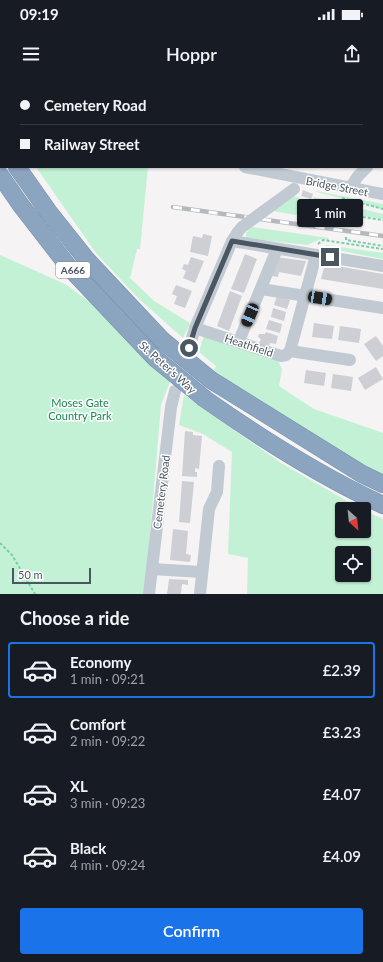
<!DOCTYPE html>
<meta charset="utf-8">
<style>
:root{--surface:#171b24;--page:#20242c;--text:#f1f3f6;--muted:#9ea1a6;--line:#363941;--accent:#1a73e8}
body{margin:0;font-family:Lato,sans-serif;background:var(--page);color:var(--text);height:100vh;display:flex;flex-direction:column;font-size:15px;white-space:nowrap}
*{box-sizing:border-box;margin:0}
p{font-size:13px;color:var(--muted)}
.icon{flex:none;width:22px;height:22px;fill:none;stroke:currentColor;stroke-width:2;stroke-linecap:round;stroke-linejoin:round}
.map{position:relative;height:514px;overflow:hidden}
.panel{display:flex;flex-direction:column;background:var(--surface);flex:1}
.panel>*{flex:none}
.guide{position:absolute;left:0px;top:0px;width:383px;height:88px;box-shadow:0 1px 3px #0004;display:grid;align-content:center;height:88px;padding:0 20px;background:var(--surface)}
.needle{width:26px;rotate:153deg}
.controls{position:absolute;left:335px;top:422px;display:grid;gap:8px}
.controls a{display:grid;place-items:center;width:36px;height:36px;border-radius:4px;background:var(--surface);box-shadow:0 1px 3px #0004;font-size:20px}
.scale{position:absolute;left:12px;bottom:10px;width:79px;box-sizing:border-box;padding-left:4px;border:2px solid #4a5661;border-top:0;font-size:11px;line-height:14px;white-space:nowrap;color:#4a5661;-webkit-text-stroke:3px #fff;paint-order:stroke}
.end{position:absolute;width:18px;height:18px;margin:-9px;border:5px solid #4a5661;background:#fff;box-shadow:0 0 0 2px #fff}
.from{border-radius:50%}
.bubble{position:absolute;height:28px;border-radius:4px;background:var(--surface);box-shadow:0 1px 3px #0004;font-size:13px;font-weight:600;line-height:28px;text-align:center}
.car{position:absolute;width:12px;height:24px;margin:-12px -6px;border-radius:5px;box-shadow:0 0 3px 1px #0007;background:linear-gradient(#222 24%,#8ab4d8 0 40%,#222 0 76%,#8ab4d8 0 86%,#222 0)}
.guide b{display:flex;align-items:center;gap:14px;height:38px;font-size:15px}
.guide b+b{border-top:1px solid var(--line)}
.guide i{width:10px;height:10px;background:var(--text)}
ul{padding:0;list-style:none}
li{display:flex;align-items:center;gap:12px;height:56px;margin:0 8px 6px;padding:0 12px;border:2px solid transparent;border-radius:4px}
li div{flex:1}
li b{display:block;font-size:15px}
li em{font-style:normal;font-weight:600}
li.current{border-color:var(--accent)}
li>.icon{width:36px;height:36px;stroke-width:1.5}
h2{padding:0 20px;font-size:18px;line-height:48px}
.action{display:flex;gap:8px;margin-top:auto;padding:8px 20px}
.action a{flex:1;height:46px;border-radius:4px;background:var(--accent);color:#fff;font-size:16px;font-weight:600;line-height:46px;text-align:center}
.status{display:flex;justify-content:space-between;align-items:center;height:28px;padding:0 20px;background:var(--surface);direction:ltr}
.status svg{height:11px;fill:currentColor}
header{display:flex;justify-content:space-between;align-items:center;height:52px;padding:0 20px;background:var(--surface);font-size:18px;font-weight:600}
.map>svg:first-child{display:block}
</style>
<div class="status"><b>09:19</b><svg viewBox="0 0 49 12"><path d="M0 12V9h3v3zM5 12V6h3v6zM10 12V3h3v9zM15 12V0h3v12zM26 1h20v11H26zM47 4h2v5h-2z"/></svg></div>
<header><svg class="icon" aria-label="menu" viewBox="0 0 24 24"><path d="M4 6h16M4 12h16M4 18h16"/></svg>Hoppr<svg class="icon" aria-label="share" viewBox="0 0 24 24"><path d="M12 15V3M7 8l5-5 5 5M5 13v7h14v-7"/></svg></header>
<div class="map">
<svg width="383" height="514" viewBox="0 0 383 514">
<rect width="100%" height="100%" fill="#f5f3f3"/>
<!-- green -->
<g fill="#c3f1d5" fill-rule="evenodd">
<polygon points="36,87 148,87 140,169 137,169 130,198 154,221 190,243 183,258 138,218 96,173"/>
<polygon points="316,111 383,124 383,129 317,112"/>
<polygon points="294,116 312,123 314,117 383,134 383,139 349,134 349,136 314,132 313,138 273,131"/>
<polygon points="252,147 329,158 328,160 321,159 307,165 246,158 246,153"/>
<polygon points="326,165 383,173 383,179 326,168"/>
<polygon points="0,175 65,204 107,235 171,299 161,325 145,514 0,514"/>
<polygon points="204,255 277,279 282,289 279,306 314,329 383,353 383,399 270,331 214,290 216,286 199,272"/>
<path d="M184,315l97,68 80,46h-19v22h22v-21l19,9v75h-136l1,-36 -20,-4 4,-102 -29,-18 -24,-9zM342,473h22v22h-22z"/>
</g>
<!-- building -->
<g fill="#cdcfd5">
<polygon points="303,110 313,114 311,119 301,116"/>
<polygon points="203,154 212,156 208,176 190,172 193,156 202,158"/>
<polygon points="245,174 257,179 244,213 231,209"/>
<polygon points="191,177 204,181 195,203 183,198 186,191 182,189 184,184 188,185"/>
<polygon points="276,177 306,181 301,196 279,192 278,197 271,196"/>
<polygon points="325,184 383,194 383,209 321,199"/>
<polygon points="176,205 192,211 185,228 174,224 177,216 172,214"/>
<polygon points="230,211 242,216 229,251 217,246"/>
<polygon points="277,216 290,220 287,229 274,225"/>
<polygon points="273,228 286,232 284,241 271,237"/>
<polygon points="269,240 282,244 280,253 266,249"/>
<polygon points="314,243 334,246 332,259 312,257"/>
<polygon points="340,246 361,249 359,263 338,260"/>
<polygon points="266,252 278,256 276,264 270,263 269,266 259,263 261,259 258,257 259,254 265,254"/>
<polygon points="376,256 383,266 383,276 376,281 364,264"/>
<polygon points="376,287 383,299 365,310 358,298"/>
<polygon points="306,290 326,293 324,306 304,303"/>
<polygon points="333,294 353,297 351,311 331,308"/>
<polygon points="185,351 193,352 193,355 202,356 199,389 195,388 195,392 197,392 197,397 182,396"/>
<polygon points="182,401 194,402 190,443 179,442"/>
<polygon points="173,449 188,451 186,474 191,475 190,482 170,480"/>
<polygon points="169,499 188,500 188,505 182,504 181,514 167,514"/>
</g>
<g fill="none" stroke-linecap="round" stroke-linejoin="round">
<!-- highway casing -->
<g stroke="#7690ad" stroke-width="18">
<g id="highway">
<polyline points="0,61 1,62"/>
<polyline points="17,87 48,131 87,180 162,260"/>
<polyline points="0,95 20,124 68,186 155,278"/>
<polyline points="211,300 362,394 383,404"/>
<path d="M205,319c57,40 115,77 178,106"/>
</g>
</g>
<!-- path -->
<g stroke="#7ad0a6" stroke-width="2" stroke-dasharray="3 2" stroke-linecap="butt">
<polyline points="209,0 209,1"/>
<polyline points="342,118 383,129"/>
<polyline points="350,137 350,135 383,140"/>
<polyline points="346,157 346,160 383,166"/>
<polyline points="318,164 323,160 383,169"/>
<polyline points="0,463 12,475 35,514"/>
</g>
<!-- minor -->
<g stroke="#c1cad2" stroke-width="12">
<polyline points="41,0 41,1"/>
<polyline points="75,0 75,1"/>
<polyline points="107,0 107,1"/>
<polyline points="139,0 139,1"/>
<polyline points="272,0 272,1"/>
<polyline points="382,71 383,70"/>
<polyline points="245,87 383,114"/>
<polyline points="350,108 358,96 367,87"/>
<polyline points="232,161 383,186"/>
<polyline points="261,209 383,228"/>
<polyline points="195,248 281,276 286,275 290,271 350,280"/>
<polyline points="239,261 277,169"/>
<polyline points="189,268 195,248 232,161 236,155"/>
<polyline points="290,271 316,175"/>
<polyline points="152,489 201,492"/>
<polyline points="149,514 171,327 175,311"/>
<polyline points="200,514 209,429 217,412 219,386"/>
</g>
<!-- highway -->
<use href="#highway" stroke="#8ba5c1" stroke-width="17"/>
<!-- rail casing -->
<g stroke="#b5b8bd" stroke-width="4.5">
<polyline id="rail" points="173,127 383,156"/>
</g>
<!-- rail -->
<use href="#rail" stroke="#fff" stroke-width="3" stroke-dasharray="9" stroke-linecap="butt"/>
<!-- highway-bridge casing -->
<g stroke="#7690ad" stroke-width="18" stroke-linecap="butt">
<g id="highway-bridge">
<polyline points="162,260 211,300"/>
<polyline points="155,278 205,319"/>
</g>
</g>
<!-- minor-bridge -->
<polyline stroke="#c1cad2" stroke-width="12" points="237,153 242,147 294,109"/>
<!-- highway-bridge -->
<use href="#highway-bridge" stroke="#8ba5c1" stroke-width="17"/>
</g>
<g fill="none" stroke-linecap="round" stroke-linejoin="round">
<!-- route -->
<polyline stroke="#4a5661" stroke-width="5" points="189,268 195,248 232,161 330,177"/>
</g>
<g text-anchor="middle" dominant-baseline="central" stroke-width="3" stroke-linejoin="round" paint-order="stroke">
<!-- shield labels -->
<rect fill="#fff" stroke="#808990" stroke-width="1" x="56" y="182" width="34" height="16" rx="3"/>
<g font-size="10" font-weight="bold" fill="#4a5661">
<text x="73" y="190">A666</text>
</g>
<!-- street labels -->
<g font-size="11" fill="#4a5661" stroke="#fff">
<text transform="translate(337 106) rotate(11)">Bridge Street</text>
<text transform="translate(249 265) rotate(18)">Heathfield</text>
<text transform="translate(168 287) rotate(42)">St. Peter's Way</text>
<text transform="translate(161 412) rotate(-83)">Cemetery Road</text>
</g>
<!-- park labels -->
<g font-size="11" fill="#17864f" stroke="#fff">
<text x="80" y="322">Moses Gate<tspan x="80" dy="13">Country Park</tspan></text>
</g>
</g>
</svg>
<div class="controls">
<a><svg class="needle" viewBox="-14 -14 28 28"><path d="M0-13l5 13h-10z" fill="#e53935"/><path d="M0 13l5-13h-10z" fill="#9ea1a6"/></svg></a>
<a><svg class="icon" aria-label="locate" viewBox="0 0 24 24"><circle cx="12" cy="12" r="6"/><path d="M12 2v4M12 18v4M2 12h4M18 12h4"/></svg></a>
</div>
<div class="scale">50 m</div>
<i class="end from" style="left:189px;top:268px"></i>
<i class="end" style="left:330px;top:177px"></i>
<div class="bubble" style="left:297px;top:119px;width:66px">1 min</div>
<i class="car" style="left:320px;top:218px;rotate:99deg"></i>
<i class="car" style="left:250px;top:235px;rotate:203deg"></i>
<div class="guide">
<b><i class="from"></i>Cemetery Road</b>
<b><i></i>Railway Street</b>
</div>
</div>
<section class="panel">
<h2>Choose a ride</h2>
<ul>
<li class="current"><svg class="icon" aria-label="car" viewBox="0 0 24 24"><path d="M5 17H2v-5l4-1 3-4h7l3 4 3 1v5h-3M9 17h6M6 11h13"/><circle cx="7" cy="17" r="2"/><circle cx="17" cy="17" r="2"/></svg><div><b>Economy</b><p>1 min · 09:21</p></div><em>£2.39</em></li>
<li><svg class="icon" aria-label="car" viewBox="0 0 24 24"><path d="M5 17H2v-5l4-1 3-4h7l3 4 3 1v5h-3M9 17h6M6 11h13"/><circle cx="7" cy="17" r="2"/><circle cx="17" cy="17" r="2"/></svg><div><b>Comfort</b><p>2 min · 09:22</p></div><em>£3.23</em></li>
<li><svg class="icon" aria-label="car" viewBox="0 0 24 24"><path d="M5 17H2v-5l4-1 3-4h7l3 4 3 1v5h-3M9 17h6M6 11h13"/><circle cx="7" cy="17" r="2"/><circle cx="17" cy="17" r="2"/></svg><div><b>XL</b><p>3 min · 09:23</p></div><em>£4.07</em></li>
<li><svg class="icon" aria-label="car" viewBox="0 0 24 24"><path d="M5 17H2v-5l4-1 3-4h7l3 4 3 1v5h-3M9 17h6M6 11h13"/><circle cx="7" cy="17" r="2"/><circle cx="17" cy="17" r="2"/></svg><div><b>Black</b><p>4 min · 09:24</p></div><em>£4.09</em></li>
</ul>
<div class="action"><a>Confirm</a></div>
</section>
